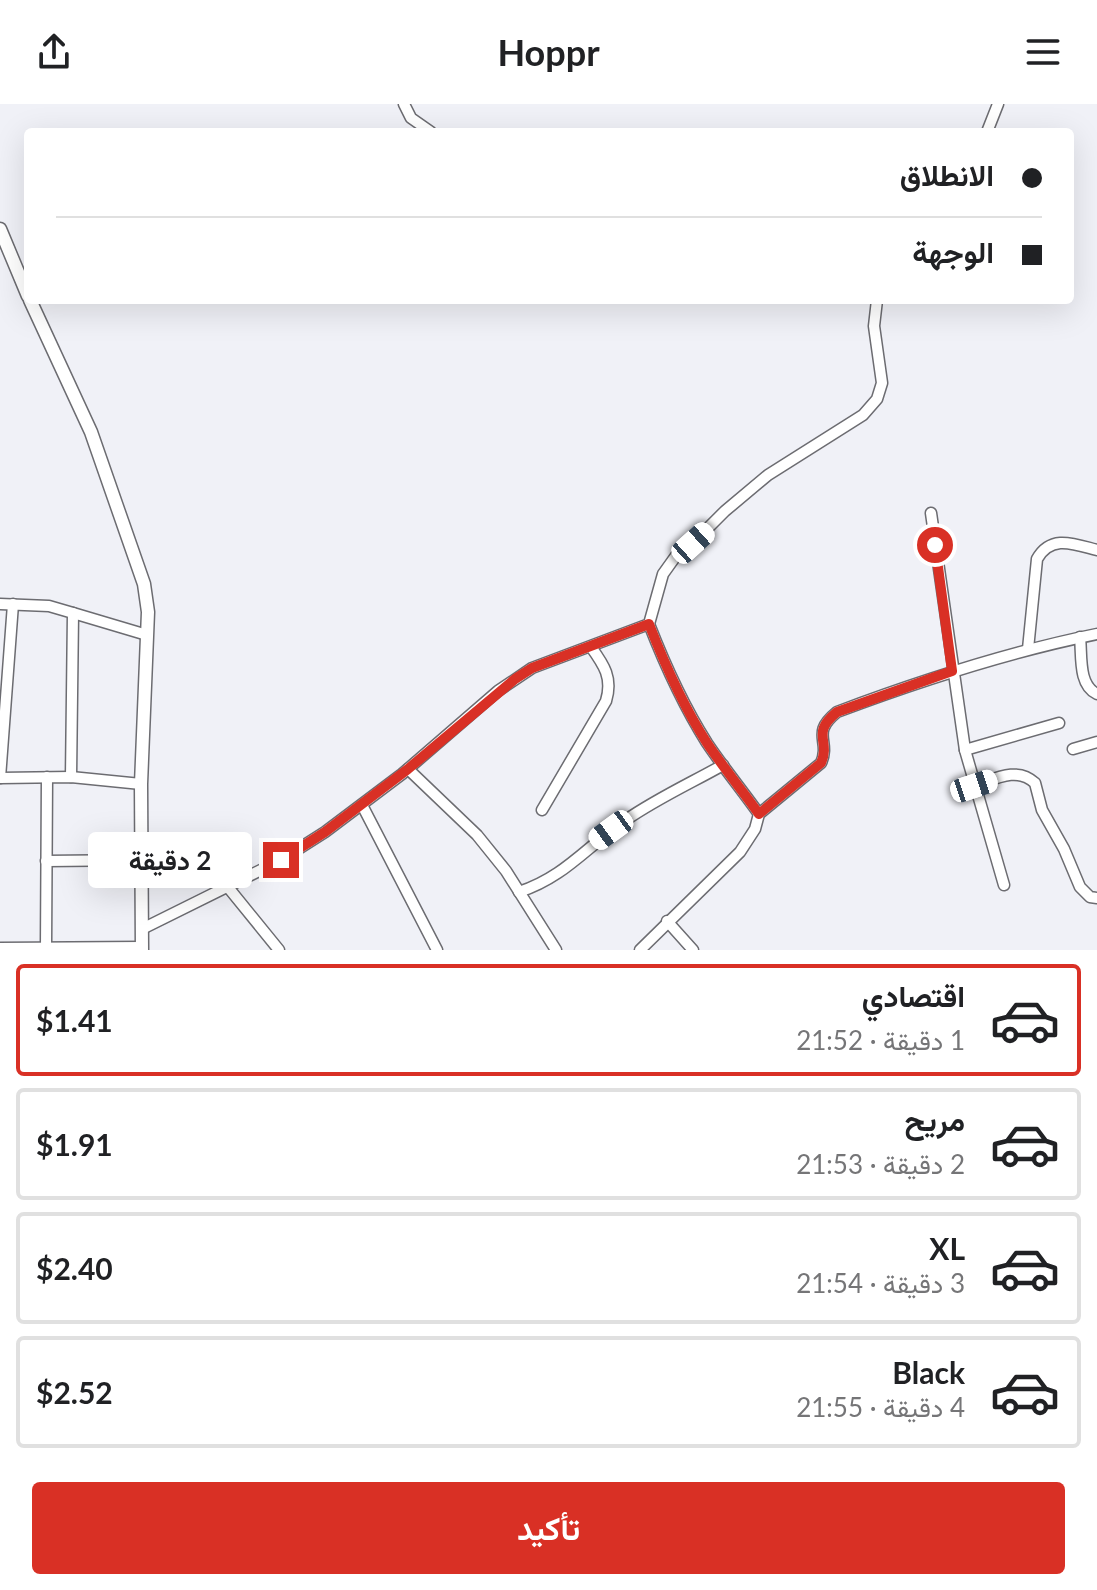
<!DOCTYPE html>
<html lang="ar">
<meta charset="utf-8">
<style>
:root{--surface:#fff;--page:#f2f2f2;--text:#202124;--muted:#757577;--line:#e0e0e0;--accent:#d93025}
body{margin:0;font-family:Lato,Vazirmatn,sans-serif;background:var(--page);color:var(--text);direction:rtl;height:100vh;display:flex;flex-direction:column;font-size:30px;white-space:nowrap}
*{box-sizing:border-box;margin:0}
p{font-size:26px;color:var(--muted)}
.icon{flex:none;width:44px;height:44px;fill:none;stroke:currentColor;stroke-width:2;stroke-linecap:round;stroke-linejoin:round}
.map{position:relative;height:846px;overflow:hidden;direction:ltr}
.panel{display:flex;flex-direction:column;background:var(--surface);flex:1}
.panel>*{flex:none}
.guide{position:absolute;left:24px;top:24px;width:1050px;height:176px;border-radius:8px;box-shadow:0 8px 32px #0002;direction:rtl;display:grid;align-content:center;height:176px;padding:0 32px;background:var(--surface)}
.end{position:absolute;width:36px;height:36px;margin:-18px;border:10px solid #d93025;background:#fff;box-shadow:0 0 0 4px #fff}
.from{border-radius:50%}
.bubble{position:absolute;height:56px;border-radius:8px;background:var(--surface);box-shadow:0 8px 32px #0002;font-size:26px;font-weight:700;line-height:56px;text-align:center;direction:rtl}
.car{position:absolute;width:24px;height:48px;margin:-24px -12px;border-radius:10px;box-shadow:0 0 6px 2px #0007;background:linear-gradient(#fff 24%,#345 0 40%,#fff 0 76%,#345 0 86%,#fff 0)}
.guide b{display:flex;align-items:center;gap:28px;height:76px;font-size:30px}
.guide b+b{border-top:2px solid var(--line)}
.guide i{width:20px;height:20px;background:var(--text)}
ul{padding:14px 0 0;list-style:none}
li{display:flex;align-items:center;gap:24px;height:112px;margin:0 16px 12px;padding:0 16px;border:4px solid var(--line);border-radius:8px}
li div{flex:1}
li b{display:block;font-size:30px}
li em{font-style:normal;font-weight:700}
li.selected{border-color:var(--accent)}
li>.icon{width:72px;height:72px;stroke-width:1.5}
.primary-button{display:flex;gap:16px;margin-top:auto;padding:16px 32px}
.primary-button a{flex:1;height:92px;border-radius:8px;background:var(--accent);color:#fff;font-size:32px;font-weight:700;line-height:92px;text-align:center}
header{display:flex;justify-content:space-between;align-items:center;height:104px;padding:0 32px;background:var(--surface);font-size:36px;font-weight:700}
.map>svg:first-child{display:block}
</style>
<header><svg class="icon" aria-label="menu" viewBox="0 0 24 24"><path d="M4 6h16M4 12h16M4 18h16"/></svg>Hoppr<svg class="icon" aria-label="share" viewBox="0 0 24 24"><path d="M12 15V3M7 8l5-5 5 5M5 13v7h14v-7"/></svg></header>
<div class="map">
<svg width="1097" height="846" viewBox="0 0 1097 846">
<rect width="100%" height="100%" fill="#f0f1f7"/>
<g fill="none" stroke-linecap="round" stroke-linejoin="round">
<!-- minor casing -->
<g stroke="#6c6c71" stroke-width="13">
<g id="minor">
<polyline points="404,0 411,14 431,28"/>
<polyline points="987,28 998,0"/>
<polyline points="931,409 965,646 1004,781"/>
<polyline points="0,500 49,502 73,509 71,673"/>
<polyline points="73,509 147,531"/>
<path d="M649,520c16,41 34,81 58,119 16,24 35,47 52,71"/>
<path d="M1080,533c2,19 -2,48 17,57"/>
<path d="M1028,545l9,-90c14,-25 37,-15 60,-9"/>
<polyline points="1073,645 1097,638"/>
<polyline points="965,646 1059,619"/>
<polyline points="408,665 477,731 506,767 556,846"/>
<polyline points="0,674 13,500"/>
<polyline points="0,674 71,673 141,680"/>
<path d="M974,682c21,-7 43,-20 61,-3l7,27 22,39 16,38 10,10 7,1"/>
<polyline points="362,701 437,846"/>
<path d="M542,706l64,-109c7,-23 -2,-36 -15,-54"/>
<polyline points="46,757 142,756"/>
<polyline points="227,782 279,846"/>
<path d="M519,788c46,-15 68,-46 107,-72 30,-21 65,-37 97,-55"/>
<polyline points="667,817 693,846"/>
<polyline points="142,825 281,756 325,728 402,670 498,587 532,564 649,520 663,470 678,449 693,439 725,407 768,371 863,311 877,295 882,279 874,222 877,196"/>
<polyline points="46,843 47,673"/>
<polyline points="0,844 142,843"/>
<path d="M640,846l100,-98 15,-23 4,-15 62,-51c10,-23 -11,-29 16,-51 85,-32 171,-60 260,-78"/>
</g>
</g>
<!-- tertiary casing -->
<g stroke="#6c6c71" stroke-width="15">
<g id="tertiary">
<polyline points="0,125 28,192"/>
<polyline points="30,196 91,328 144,480 148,508 141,680 142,846"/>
</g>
</g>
<!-- minor -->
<use href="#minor" stroke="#fff" stroke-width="10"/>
<!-- tertiary -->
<use href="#tertiary" stroke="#fff" stroke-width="12"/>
</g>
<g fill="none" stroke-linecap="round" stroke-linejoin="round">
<!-- route -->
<path stroke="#d93025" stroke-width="10" d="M281,756l44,-28 83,-63 107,-90 17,-11 117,-44c16,41 34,82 58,119 16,24 35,47 52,71l62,-51c10,-23 -11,-29 16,-51l115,-41 -17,-126"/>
</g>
</svg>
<i class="end from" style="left:935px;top:441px"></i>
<i class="end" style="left:281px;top:756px"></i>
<div class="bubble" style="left:88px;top:728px;width:164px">2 دقيقة</div>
<i class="car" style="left:693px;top:439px;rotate:48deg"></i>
<i class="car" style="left:974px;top:682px;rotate:72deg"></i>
<i class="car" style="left:611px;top:726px;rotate:234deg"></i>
<div class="guide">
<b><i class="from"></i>الانطلاق</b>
<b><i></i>الوجهة</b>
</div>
</div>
<section class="panel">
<ul>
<li class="selected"><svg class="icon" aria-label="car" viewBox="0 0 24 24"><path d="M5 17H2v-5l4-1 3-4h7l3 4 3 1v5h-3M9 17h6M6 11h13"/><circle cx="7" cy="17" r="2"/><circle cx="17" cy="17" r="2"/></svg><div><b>اقتصادي</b><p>1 دقيقة · 21:52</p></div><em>$1.41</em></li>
<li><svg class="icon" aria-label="car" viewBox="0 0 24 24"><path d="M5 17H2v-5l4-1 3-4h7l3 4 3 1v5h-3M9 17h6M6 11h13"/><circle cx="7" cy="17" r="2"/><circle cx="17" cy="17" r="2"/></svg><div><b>مريح</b><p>2 دقيقة · 21:53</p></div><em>$1.91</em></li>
<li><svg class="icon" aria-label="car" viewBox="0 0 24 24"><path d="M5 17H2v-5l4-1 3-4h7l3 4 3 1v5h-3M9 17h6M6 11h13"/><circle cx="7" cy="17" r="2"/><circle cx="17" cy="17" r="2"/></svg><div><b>XL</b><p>3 دقيقة · 21:54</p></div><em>$2.40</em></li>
<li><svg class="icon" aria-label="car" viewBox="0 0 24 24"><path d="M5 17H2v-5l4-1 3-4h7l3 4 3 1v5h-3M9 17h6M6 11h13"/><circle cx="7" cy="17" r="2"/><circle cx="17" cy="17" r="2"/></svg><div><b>Black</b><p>4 دقيقة · 21:55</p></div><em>$2.52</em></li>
</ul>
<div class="primary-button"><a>تأكيد</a></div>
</section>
